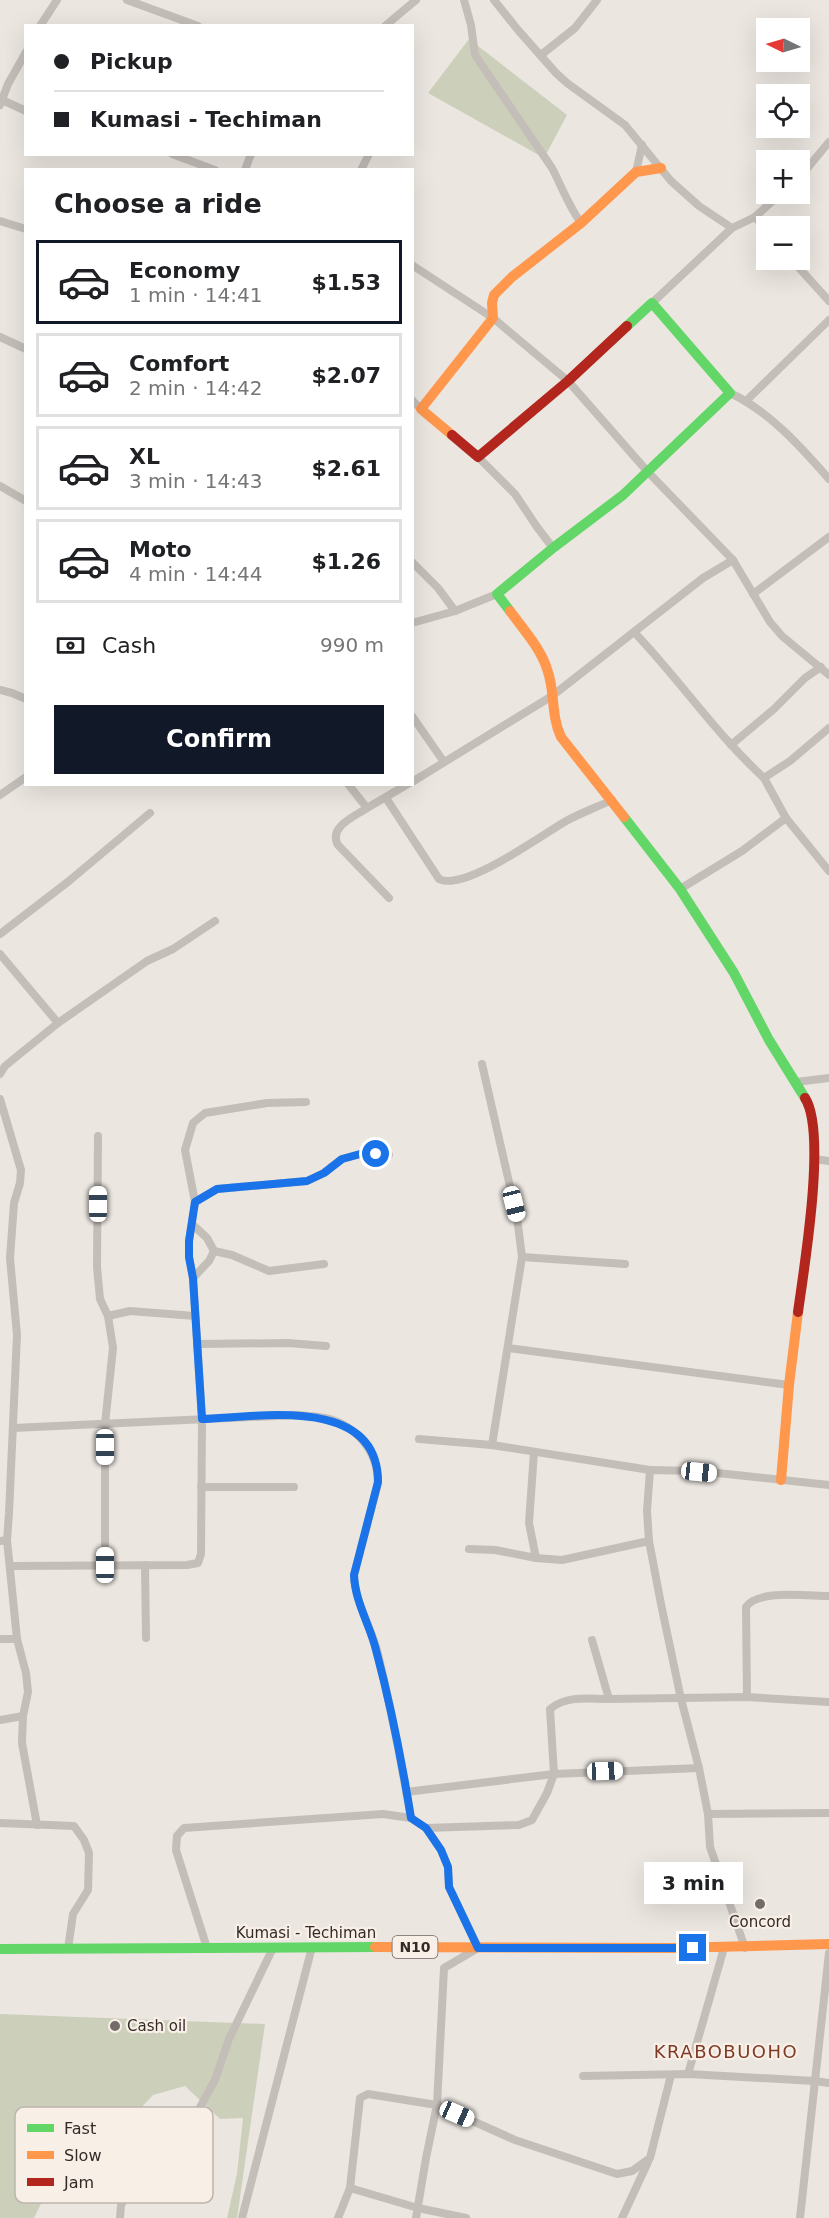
<!DOCTYPE html>
<meta charset="utf-8">
<style>
:root{--surface:#fff;--page:#f6f6f6;--text:#202124;--muted:#757577;--line:#e0e0e0;--accent:#111827}
body{margin:0;font-family:"DejaVu Sans",sans-serif;background:var(--page);color:var(--text);height:100vh;display:flex;flex-direction:column;font-size:22px;white-space:nowrap}
*{box-sizing:border-box;margin:0}
p{font-size:20px;color:var(--muted)}
.icon{flex:none;width:33px;height:33px;fill:none;stroke:currentColor;stroke-width:2;stroke-linecap:round;stroke-linejoin:round}
.map{position:relative;flex:1;overflow:hidden}
.side{position:absolute;left:24px;top:168px;width:390px;height:618px;display:flex;flex-direction:column;background:var(--surface);border-radius:0px;box-shadow:0 6px 24px #0002}
.side>*{flex:none}
.hud{position:absolute;left:24px;top:24px;width:390px;height:132px;border-radius:0px;box-shadow:0 6px 24px #0002;display:grid;align-content:center;height:132px;padding:0 30px;background:var(--surface)}
.needle{width:39px;rotate:275deg}
.tools{position:absolute;left:756px;top:18px;display:grid;gap:12px}
.tools a{display:grid;place-items:center;width:54px;height:54px;border-radius:0px;background:var(--surface);box-shadow:0 6px 24px #0002;font-size:30px}
.end{position:absolute;width:27px;height:27px;margin:-14px;border:8px solid #1a73e8;background:#fff;box-shadow:0 0 0 3px #fff}
.from{border-radius:50%}
.bubble{position:absolute;height:42px;border-radius:0px;background:var(--surface);box-shadow:0 6px 24px #0002;font-size:20px;font-weight:700;line-height:42px;text-align:center}
.car{position:absolute;width:18px;height:36px;margin:-18px -9px;border-radius:8px;box-shadow:0 0 4px 2px #0007;background:linear-gradient(#fff 24%,#345 0 40%,#fff 0 76%,#345 0 86%,#fff 0)}
.hud b{display:flex;align-items:center;gap:21px;height:57px;font-size:22px}
.hud b+b{border-top:2px solid var(--line)}
.hud i{width:15px;height:15px;background:var(--text)}
ul{padding:0;list-style:none}
li{display:flex;align-items:center;gap:18px;height:84px;margin:0 12px 9px;padding:0 18px;border:3px solid var(--line);border-radius:0px}
li div{flex:1}
li b{display:block;font-size:22px}
li em{font-style:normal;font-weight:700}
li.selected{border-color:var(--accent)}
li>.icon{width:54px;height:54px;stroke-width:1.5}
h2{padding:0 30px;font-size:27px;line-height:72px}
.pay{display:flex;align-items:center;gap:15px;height:66px;padding:0 30px;font-size:22px}
.pay p{margin-inline-start:auto}
.action{display:flex;gap:12px;margin-top:auto;padding:12px 30px}
.action a{flex:1;height:69px;border-radius:0px;background:var(--accent);color:#fff;font-size:24px;font-weight:700;line-height:69px;text-align:center}
.map>svg:first-child{display:block}
</style>
<div class="map">
<svg width="829" height="2218" viewBox="0 0 829 2218">
<rect width="100%" height="100%" fill="#ebe6e0"/>
<!-- green -->
<g fill="#ccd0bb">
<polygon points="469,39 567,115 544,158 428,93"/>
<polygon points="0,2014 265,2024 237,2218 227,2218 237,2174 243,2118 220,2119 185,2086 153,2095 123,2127 105,2137 108,2158 64,2157 34,2218 0,2218"/>
</g>
<g fill="none" stroke-linecap="round" stroke-linejoin="round">
<!-- street -->
<g stroke="#c4beb9" stroke-width="8">
<polyline points="127,0 198,26"/>
<path d="M464,0l7,25 4,30 77,113c10,19 16,37 29,55"/>
<polyline points="494,0 518,30 556,73 567,83 625,125 671,181 699,206 732,228 652,303"/>
<polyline points="40,26 57,0"/>
<polyline points="385,26 416,0"/>
<polyline points="541,55 575,28 597,0"/>
<polyline points="0,99 26,111"/>
<polyline points="0,105 8,84 26,52"/>
<polyline points="172,154 215,170"/>
<polyline points="245,170 251,154"/>
<polyline points="361,170 369,154"/>
<polyline points="636,172 642,145"/>
<polyline points="800,177 829,142"/>
<polyline points="755,217 780,194"/>
<polyline points="0,221 26,229"/>
<polyline points="732,228 755,217 766,230"/>
<polyline points="792,260 829,301"/>
<polyline points="412,265 493,318 568,381 647,471 733,560 703,578 552,696 412,782"/>
<polyline points="0,337 26,349"/>
<path d="M730,393c39,18 71,54 99,86"/>
<polyline points="412,400 421,409"/>
<polyline points="746,401 829,320"/>
<polyline points="478,457 515,494 537,527 553,548"/>
<polyline points="0,486 26,501"/>
<polyline points="733,560 770,622 782,636 829,675"/>
<polyline points="412,562 438,588 455,611"/>
<polyline points="753,594 829,537"/>
<polyline points="412,623 455,611 497,594"/>
<path d="M634,632c45,47 82,102 130,146"/>
<polyline points="0,690 12,693 26,699"/>
<polyline points="412,716 444,762"/>
<polyline points="829,728 790,761 764,778 786,818 829,871"/>
<polyline points="731,745 774,709 805,678 821,667"/>
<polyline points="348,784 367,808 408,784"/>
<polyline points="0,795 26,777"/>
<path d="M386,798l53,81c25,13 103,-44 127,-58 15,-8 31,-14 46,-21"/>
<path d="M367,808c-13,9 -39,19 -29,37l51,53"/>
<polyline points="680,889 742,851 786,818"/>
<polyline points="0,934 69,881 150,813"/>
<polyline points="0,954 58,1023"/>
<polyline points="482,1064 517,1217 522,1257 492,1445"/>
<polyline points="0,1074 5,1066 58,1023 147,961 173,949 215,921"/>
<polyline points="796,1082 829,1078"/>
<polyline points="0,1099 21,1170 20,1183 14,1203 10,1258 17,1335 9,1513 7,1540 0,1541"/>
<polyline points="98,1136 97,1267 100,1299 108,1316 130,1311 195,1316"/>
<polyline points="814,1159 829,1161"/>
<polyline points="195,1202 217,1189 307,1181 324,1173 342,1159 364,1153 389,1155"/>
<polyline points="192,1224 207,1238 214,1251"/>
<polyline points="522,1257 625,1264"/>
<polyline points="193,1278 209,1261 214,1251 232,1255 269,1271 324,1264"/>
<polyline points="198,1344 288,1343 326,1346"/>
<polyline points="508,1348 789,1385"/>
<path d="M13,1428l283,-13c10,1 20,1 29,3 31,7 53,33 53,65l-24,92c1,27 16,50 23,75 14,56 24,112 34,168"/>
<polyline points="419,1439 492,1445 650,1470"/>
<polyline points="534,1452 529,1523 536,1558"/>
<polyline points="201,1487 294,1487"/>
<polyline points="7,1540 17,1639 26,1673 28,1692 23,1716 22,1743 37,1825"/>
<polyline points="469,1549 495,1550 536,1558 562,1560 649,1541"/>
<polyline points="105,1565 105,1424 113,1348 108,1316"/>
<polyline points="145,1565 146,1638"/>
<polyline points="11,1566 187,1565 198,1563 201,1554 202,1419 193,1278 189,1257 189,1241 195,1202 185,1150 193,1123 205,1113 267,1103 306,1102"/>
<polyline points="0,1639 17,1639"/>
<polyline points="592,1640 609,1699 747,1697 829,1702"/>
<path d="M747,1697l-1,-90c12,-18 62,-11 83,-11"/>
<polyline points="0,1720 23,1716"/>
<path d="M406,1792l148,-18 -4,-65c17,-14 38,-10 59,-10"/>
<polyline points="708,1814 829,1813"/>
<polyline points="0,1823 74,1826 84,1840 89,1853 88,1890 73,1914 68,1949"/>
<polyline points="426,1828 519,1825 532,1820 547,1793 554,1774 699,1768"/>
<polyline points="207,1948 176,1850 177,1836 184,1828 383,1814 411,1818 426,1828 441,1850 448,1867 449,1887 478,1948 444,1968 437,2105 426,2158 416,2218"/>
<polyline points="745,1948 710,1847 708,1814 699,1768 681,1699 661,1604 649,1541 647,1511 650,1470 699,1471 829,1485"/>
<polyline points="688,2074 724,1948"/>
<polyline points="583,2076 688,2074 815,2081 829,2083"/>
<polyline points="350,2188 418,2208 466,2218"/>
<polyline points="120,2218 121,2205 134,2183 159,2163 174,2155 215,2080 229,2039 273,1948"/>
<polyline points="242,2218 312,1947"/>
<polyline points="338,2218 350,2188 360,2098 368,2094 437,2105 515,2140 617,2174 632,2171 650,2158 671,2075"/>
<polyline points="622,2218 648,2162"/>
<polyline points="800,2218 829,1953"/>
</g>
<!-- fast -->
<g stroke="#63d668" stroke-width="10">
<polyline points="510,611 497,594 553,548 623,495 730,393 652,303 627,326"/>
<polyline points="624,817 680,889 734,973 769,1040 805,1098"/>
<polyline points="0,1949 375,1947"/>
</g>
<!-- slow -->
<g stroke="#ff974d" stroke-width="10">
<polyline points="452,435 421,409 493,318 492,303 494,295 512,277 581,223 636,172 661,168"/>
<path d="M510,611c14,19 32,39 38,61 7,21 3,44 13,65l63,80"/>
<polyline points="781,1480 789,1385 798,1312"/>
<polyline points="375,1947 673,1948 829,1944"/>
</g>
<!-- jam -->
<g stroke="#b3261e" stroke-width="10">
<polyline points="452,435 478,457 568,381 627,326"/>
<path d="M798,1312c6,-44 29,-180 7,-214"/>
</g>
</g>
<g fill="none" stroke-linecap="round" stroke-linejoin="round">
<!-- route -->
<path stroke="#1a73e8" stroke-width="8" d="M376,1154l-12,-1 -22,6 -18,14 -17,8 -90,8 -22,13 -6,39v16l4,21 9,141c57,-2 176,-24 176,63l-24,93c1,27 16,50 22,75 15,56 26,112 35,168l15,10 15,22 7,17 1,20 29,61h215"/>
</g>
<!-- markers -->
<g fill="#746c68" stroke="#f8f0e7" stroke-width="2">
<circle cx="760" cy="1904" r="6"/>
<circle cx="115" cy="2026" r="6"/>
</g>
<g text-anchor="middle" dominant-baseline="central" stroke-width="4.5" stroke-linejoin="round" paint-order="stroke">
<!-- shield labels -->
<rect fill="#f8f0e7" stroke="#6f6661" stroke-width="1.5" x="392.5" y="1936" width="45" height="22" rx="4.5"/>
<g font-size="14" font-weight="bold" fill="#342b28">
<text x="415" y="1947">N10</text>
</g>
<!-- poi labels -->
<g font-size="15" fill="#342b28" stroke="#f8f0e7">
<text x="760" y="1922">Concord</text>
<text x="127" y="2026" text-anchor="start">Cash oil</text>
</g>
<!-- street labels -->
<g font-size="15" fill="#342b28" stroke="#f8f0e7">
<text x="306" y="1933">Kumasi - Techiman</text>
</g>
<!-- quarter labels -->
<g font-size="18" letter-spacing="1.5" fill="#7e3a26" stroke="#f8f0e7">
<text x="726" y="2051">KRABOBUOHO</text>
</g>
</g>
<!-- legend -->
<rect x="15" y="2107" width="198" height="96" rx="9" fill="#f8f0e7" stroke="#bdb5ae" stroke-width="1.5"/>
<rect x="27" y="2124" width="27" height="8" fill="#63d668"/>
<rect x="27" y="2151" width="27" height="8" fill="#ff974d"/>
<rect x="27" y="2178" width="27" height="8" fill="#b3261e"/>
<g font-size="16" fill="#342b28">
<text x="64" y="2134">Fast</text>
<text x="64" y="2161">Slow</text>
<text x="64" y="2188">Jam</text>
</g>
</svg>
<div class="tools">
<a><svg class="needle" viewBox="-14 -14 28 28"><path d="M0-13l5 13h-10z" fill="#e53935"/><path d="M0 13l5-13h-10z" fill="#757577"/></svg></a>
<a><svg class="icon" aria-label="locate" viewBox="0 0 24 24"><circle cx="12" cy="12" r="6"/><path d="M12 2v4M12 18v4M2 12h4M18 12h4"/></svg></a>
<a>+</a>
<a>−</a>
</div>
<i class="end from" style="left:376px;top:1154px"></i>
<i class="end" style="left:693px;top:1948px"></i>
<div class="bubble" style="left:644px;top:1862px;width:99px">3 min</div>
<i class="car" style="left:98px;top:1204px;rotate:0deg"></i>
<i class="car" style="left:514px;top:1204px;rotate:166deg"></i>
<i class="car" style="left:105px;top:1447px;rotate:180deg"></i>
<i class="car" style="left:699px;top:1472px;rotate:96deg"></i>
<i class="car" style="left:105px;top:1565px;rotate:0deg"></i>
<i class="car" style="left:605px;top:1771px;rotate:88deg"></i>
<i class="car" style="left:457px;top:2114px;rotate:114deg"></i>
<div class="hud">
<b><i class="from"></i>Pickup</b>
<b><i></i>Kumasi - Techiman</b>
</div>
<section class="side">
<h2>Choose a ride</h2>
<ul>
<li class="selected"><svg class="icon" aria-label="car" viewBox="0 0 24 24"><path d="M5 17H2v-5l4-1 3-4h7l3 4 3 1v5h-3M9 17h6M6 11h13"/><circle cx="7" cy="17" r="2"/><circle cx="17" cy="17" r="2"/></svg><div><b>Economy</b><p>1 min · 14:41</p></div><em>$1.53</em></li>
<li><svg class="icon" aria-label="car" viewBox="0 0 24 24"><path d="M5 17H2v-5l4-1 3-4h7l3 4 3 1v5h-3M9 17h6M6 11h13"/><circle cx="7" cy="17" r="2"/><circle cx="17" cy="17" r="2"/></svg><div><b>Comfort</b><p>2 min · 14:42</p></div><em>$2.07</em></li>
<li><svg class="icon" aria-label="car" viewBox="0 0 24 24"><path d="M5 17H2v-5l4-1 3-4h7l3 4 3 1v5h-3M9 17h6M6 11h13"/><circle cx="7" cy="17" r="2"/><circle cx="17" cy="17" r="2"/></svg><div><b>XL</b><p>3 min · 14:43</p></div><em>$2.61</em></li>
<li><svg class="icon" aria-label="car" viewBox="0 0 24 24"><path d="M5 17H2v-5l4-1 3-4h7l3 4 3 1v5h-3M9 17h6M6 11h13"/><circle cx="7" cy="17" r="2"/><circle cx="17" cy="17" r="2"/></svg><div><b>Moto</b><p>4 min · 14:44</p></div><em>$1.26</em></li>
</ul>
<div class="pay"><svg class="icon" aria-label="cash" viewBox="0 0 24 24"><path d="M3 7h18v10H3z"/><circle cx="12" cy="12" r="2"/></svg>Cash<p>990 m</p></div>
<div class="action"><a>Confirm</a></div>
</section>
</div>
